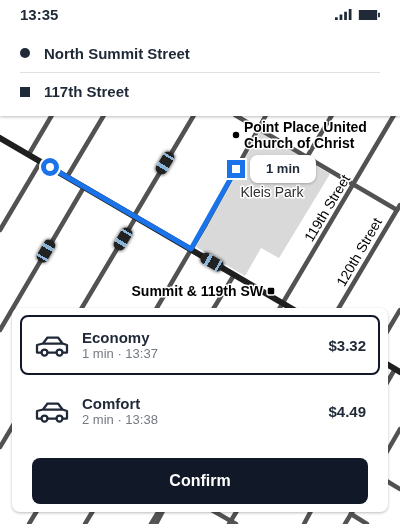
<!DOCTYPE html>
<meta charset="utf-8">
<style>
:root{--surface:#fff;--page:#f6f6f7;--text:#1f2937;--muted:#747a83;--line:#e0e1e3;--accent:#111827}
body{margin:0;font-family:Arial,sans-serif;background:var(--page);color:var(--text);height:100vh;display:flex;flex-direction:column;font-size:15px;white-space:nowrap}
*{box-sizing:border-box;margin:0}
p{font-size:13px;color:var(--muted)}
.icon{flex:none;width:22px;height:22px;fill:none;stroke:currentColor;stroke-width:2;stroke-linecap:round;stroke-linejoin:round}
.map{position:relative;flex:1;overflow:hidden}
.side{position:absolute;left:12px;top:280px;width:376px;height:204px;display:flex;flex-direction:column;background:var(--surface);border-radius:8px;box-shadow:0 1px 3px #0004}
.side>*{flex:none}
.top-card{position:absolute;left:0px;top:0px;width:400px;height:88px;box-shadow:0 1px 3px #0004;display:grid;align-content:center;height:88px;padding:0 20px;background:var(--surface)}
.end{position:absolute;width:18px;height:18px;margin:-9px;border:5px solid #1a73e8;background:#fff;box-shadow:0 0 0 2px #fff}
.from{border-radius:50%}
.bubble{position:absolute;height:28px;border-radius:8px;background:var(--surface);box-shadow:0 1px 3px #0004;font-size:13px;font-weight:800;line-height:28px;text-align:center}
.car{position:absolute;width:12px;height:24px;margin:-12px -6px;border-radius:5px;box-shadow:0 0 3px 1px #0007;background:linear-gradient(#222 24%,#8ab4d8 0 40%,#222 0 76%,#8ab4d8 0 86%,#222 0)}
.top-card b{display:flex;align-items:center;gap:14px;height:38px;font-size:15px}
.top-card b+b{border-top:1px solid var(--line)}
.top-card i{width:10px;height:10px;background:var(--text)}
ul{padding:7px 0 0;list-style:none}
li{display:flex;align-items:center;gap:12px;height:60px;margin:0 8px 6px;padding:0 12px;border:2px solid transparent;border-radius:8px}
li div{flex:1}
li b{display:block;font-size:15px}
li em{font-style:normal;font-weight:800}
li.active{border-color:var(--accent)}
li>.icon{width:36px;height:36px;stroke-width:1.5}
.button{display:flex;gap:8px;margin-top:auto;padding:8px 20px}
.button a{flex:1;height:46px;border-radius:8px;background:var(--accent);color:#fff;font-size:16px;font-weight:800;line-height:46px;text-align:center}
.status{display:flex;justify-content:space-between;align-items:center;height:28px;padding:0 20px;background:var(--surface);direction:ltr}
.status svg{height:11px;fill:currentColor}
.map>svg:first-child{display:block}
</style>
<div class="status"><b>13:35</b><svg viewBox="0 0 49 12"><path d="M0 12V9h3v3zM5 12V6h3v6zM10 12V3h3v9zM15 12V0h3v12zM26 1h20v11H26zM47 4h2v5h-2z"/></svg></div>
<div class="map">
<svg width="400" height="496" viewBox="0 0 400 496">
<rect width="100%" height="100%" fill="#fff"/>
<!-- green -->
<polygon fill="#d9d9d9" points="260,104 330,146 279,230 261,220 245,248 196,219"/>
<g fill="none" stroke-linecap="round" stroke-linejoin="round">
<!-- minor -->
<g stroke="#525252" stroke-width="4.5">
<polyline points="43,0 45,1"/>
<polyline points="147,0 148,1"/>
<polyline points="133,1 134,0"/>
<polyline points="244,1 245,0"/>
<polyline points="318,1 318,0"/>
<polyline points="0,64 1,62"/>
<polyline points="399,78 400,77"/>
<polyline points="235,87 397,182"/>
<polyline points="29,126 52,87"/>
<polyline points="307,129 332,87"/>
<polyline points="67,149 104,87"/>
<polyline points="134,188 194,87"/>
<polyline points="0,202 41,133"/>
<polyline points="80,283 136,189"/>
<polyline points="155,283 206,196 266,87"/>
<polyline points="212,283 234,247"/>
<polyline points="278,283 394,87"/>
<polyline points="337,283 400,177"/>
<polyline points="0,302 84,159"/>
<polyline points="385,307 400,282"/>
<polyline points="385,358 395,341"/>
<polyline points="0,419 15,394"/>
<polyline points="385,427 400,401"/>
<polyline points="385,452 400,461"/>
<polyline points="210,481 236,496"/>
<polyline points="351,486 367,496"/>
<polyline points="29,496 38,481"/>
<polyline points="85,496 94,481"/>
<polyline points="151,496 160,481"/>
<polyline points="156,496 164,481"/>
<polyline points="229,496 238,481"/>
<polyline points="304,496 312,481"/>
<polyline points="345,496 354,481"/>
</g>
<!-- tertiary -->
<g stroke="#525252" stroke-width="5.5">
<polyline points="379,0 380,1"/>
<polyline points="399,28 400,29"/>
</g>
<!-- secondary -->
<g stroke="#1f1f1f" stroke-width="6">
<polyline points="0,110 296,283"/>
<polyline points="385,335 400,344"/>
</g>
</g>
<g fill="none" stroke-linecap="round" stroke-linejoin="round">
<!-- route -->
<polyline stroke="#1a73e8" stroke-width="5" points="50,139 191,221 236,141"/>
</g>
<!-- markers -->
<g fill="#000" stroke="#fff" stroke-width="1.5">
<circle cx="236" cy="107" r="4"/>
<rect x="267" y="259" width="8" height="8" rx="2"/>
</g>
<g text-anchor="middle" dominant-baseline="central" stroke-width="3" stroke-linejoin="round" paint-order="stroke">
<!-- poi labels -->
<g font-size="14" font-weight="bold" fill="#000" stroke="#fff" text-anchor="start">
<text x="244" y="99">Point Place United<tspan x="244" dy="16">Church of Christ</tspan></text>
<text x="263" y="263" text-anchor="end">Summit &amp; 119th SW</text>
</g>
<!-- park labels -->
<g font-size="14" fill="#303030" stroke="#fff">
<text x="272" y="164">Kleis Park</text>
</g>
<!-- street labels -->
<g font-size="14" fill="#000" stroke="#fff">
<text transform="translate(327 180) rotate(-59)">119th Street</text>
<text transform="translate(359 224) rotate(-60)">120th Street</text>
</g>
</g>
</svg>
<i class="end from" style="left:50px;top:139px"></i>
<i class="end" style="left:236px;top:141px"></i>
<div class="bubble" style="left:250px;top:127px;width:66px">1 min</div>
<i class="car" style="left:165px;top:135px;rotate:211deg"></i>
<i class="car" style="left:123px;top:211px;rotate:211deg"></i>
<i class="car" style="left:46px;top:223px;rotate:30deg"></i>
<i class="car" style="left:212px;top:234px;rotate:300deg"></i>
<div class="top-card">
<b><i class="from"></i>North Summit Street</b>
<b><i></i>117th Street</b>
</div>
<section class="side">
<ul>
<li class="active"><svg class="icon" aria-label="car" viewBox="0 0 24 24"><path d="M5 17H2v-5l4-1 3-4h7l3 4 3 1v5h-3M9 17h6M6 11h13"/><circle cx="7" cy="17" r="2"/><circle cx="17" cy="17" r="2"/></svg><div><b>Economy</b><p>1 min · 13:37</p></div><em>$3.32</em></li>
<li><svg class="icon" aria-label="car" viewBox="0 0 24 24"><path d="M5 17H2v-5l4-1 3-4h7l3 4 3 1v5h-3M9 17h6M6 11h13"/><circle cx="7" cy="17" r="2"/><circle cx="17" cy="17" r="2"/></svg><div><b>Comfort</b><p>2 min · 13:38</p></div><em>$4.49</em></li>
</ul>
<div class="button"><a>Confirm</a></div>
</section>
</div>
